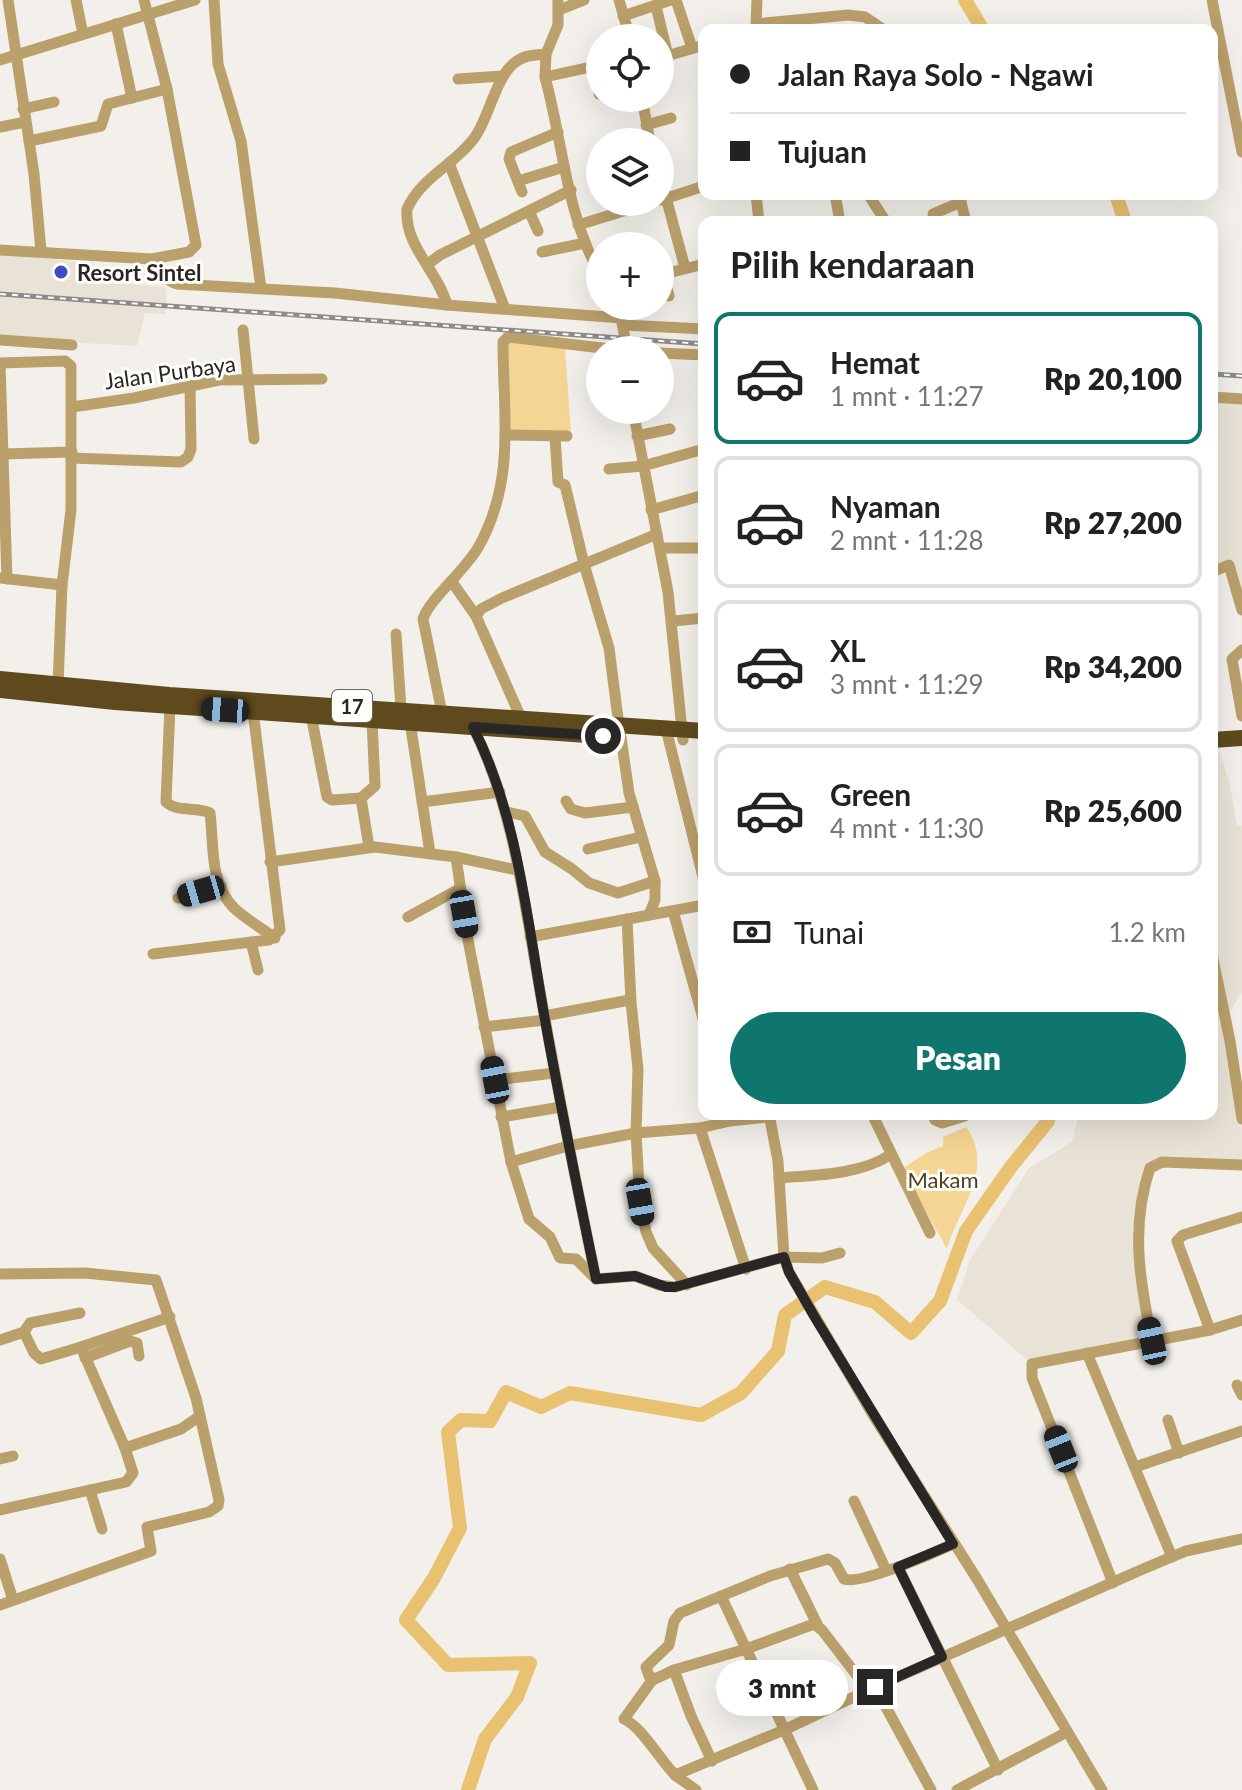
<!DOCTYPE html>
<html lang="id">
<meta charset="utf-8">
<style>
:root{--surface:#fff;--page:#f2f2f2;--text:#222;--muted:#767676;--line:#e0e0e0;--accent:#0f766e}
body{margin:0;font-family:Lato,sans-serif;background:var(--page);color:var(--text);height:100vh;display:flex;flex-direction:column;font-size:30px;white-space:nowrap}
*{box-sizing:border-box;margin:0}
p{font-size:26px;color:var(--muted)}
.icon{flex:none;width:44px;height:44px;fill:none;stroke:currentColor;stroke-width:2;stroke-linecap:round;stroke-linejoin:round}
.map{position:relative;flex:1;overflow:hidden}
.sheet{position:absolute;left:698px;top:216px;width:520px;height:904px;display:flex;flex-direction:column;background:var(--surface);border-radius:16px;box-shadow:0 8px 32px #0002}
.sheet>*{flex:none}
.guide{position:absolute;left:698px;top:24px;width:520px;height:176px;border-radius:16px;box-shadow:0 8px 32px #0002;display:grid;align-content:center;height:176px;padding:0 32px;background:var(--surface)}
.fabs{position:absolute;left:586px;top:24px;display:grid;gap:16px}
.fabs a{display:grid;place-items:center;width:88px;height:88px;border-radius:50%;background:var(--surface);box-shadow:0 8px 32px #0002;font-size:40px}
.end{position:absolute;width:36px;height:36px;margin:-18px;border:10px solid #282725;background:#fff;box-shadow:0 0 0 4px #fff}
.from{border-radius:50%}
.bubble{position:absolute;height:56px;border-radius:28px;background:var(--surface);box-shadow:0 8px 32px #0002;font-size:26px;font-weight:800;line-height:56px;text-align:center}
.car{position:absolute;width:24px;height:48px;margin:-24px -12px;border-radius:10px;box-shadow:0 0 6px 2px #0007;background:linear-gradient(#222 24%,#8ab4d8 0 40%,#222 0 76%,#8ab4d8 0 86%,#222 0)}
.guide b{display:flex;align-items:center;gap:28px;height:76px;font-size:30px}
.guide b+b{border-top:2px solid var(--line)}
.guide i{width:20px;height:20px;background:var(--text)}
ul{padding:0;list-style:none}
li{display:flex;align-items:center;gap:24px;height:132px;margin:0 16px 12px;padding:0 16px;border:4px solid var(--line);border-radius:16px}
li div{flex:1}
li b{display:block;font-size:30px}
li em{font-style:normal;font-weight:800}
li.on{border-color:var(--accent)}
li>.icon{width:72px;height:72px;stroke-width:1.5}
h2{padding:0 32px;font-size:36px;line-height:96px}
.pay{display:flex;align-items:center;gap:20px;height:88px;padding:0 32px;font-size:30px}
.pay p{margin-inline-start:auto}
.cta{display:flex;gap:16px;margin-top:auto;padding:16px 32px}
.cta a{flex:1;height:92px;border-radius:48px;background:var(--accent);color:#fff;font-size:32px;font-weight:800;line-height:92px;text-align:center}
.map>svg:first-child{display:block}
</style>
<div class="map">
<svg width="1242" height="1790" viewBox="0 0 1242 1790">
<rect width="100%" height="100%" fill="#f3f0eb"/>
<!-- built -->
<g fill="#e9e3d7">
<polygon points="0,254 93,263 92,281 166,287 166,314 145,313 137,346 0,338"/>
<polygon points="1212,397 1242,398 1242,606 1229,565 1212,572"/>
<polygon points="1212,740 1216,740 1230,785 1237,825 1242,826 1242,992 1225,1020 1242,1130 1242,1165 1155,1164 1137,1244 1152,1341 1032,1364 957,1300 970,1260 1029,1168 1072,1142 1079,1114 1212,1114"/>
</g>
<!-- green -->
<g fill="#f5d593">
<polygon points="509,342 565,348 571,433 509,433 506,349"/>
<path d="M966,1127c30,41 -7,81 -19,122l-45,-80 24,-16 17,-7v-9z"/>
</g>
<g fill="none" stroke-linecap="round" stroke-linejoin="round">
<!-- river -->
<g stroke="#e9c271" stroke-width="14">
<polyline points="965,0 983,30"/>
<polyline points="1116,194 1125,222"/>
<polyline points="468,1790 485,1739 517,1697 530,1663 448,1665 406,1620 434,1578 460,1528 448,1432 461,1420 490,1421 506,1392 541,1407 570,1393 701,1415 741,1393 778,1351 785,1315 825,1287 875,1302 911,1333 940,1301 966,1231 1010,1168 1048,1121 1049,1114"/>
</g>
<!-- minor -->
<g stroke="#baa06b" stroke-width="11">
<polyline points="8,0 34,174 41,251"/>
<polyline points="76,0 83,34"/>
<polyline points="214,0 218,64 241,141 261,288"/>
<path d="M558,0v25l-12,29 -1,23c18,66 21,137 55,197"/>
<polyline points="619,0 630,38"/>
<polyline points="676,0 692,48"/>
<polyline points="1212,0 1242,152"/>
<polyline points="656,6 668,56"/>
<polyline points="559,10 584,0"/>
<polyline points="623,16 671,0"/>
<polyline points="116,24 132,98"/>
<polyline points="756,25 757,0"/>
<polyline points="750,30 765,23 848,15 865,17 884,30"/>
<polyline points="660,58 704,45"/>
<polyline points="0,60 195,0"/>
<polyline points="545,77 600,65"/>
<polyline points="458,79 502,76"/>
<polyline points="599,94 600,94"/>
<polyline points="642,98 650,142"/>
<polyline points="23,109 54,102"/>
<polyline points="704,121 704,120"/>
<polyline points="646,125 671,118"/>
<polyline points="0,127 25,122"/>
<polyline points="29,141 101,126 108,104 167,89 144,0"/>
<polyline points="449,163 505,309"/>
<polyline points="660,175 685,268"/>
<polyline points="518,181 564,167"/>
<polyline points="522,192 509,159 511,152 558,132"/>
<polyline points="756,194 759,222"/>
<polyline points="835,194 840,222"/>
<polyline points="868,194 886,222"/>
<polyline points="959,194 966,222"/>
<polyline points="661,200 704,186"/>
<polyline points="529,211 538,231"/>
<polyline points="933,214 961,202"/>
<polyline points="578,225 653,202"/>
<polyline points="0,250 152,259 189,252 196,245 167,89"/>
<polyline points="542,252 585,243"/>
<path d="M152,259c11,7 11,21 25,25l158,9 112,12 175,13"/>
<polyline points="428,264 440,255 571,190"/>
<polyline points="663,274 669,296"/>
<polyline points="660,275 704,264"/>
<path d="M447,305c-9,-34 -43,-59 -40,-96 15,-33 48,-44 68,-72 14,-20 20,-56 37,-72 11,-10 20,-10 34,-11"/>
<polyline points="619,306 627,350"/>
<polyline points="623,325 704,329"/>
<polyline points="243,330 254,439"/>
<polyline points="0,340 72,345"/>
<polyline points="660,353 704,355"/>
<polyline points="0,363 65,361 71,366 71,510 62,585 58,685"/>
<polyline points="0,364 7,579"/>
<polyline points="1212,397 1242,399"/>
<polyline points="72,407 134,398 219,380 322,379"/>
<polyline points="633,410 668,592 683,740"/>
<polyline points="507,435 567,436"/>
<polyline points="637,436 670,429"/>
<polyline points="555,437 558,482 565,485 584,564 609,648 619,726"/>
<polyline points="3,454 72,452"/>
<polyline points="71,458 181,462 188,457 191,449 190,386"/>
<polyline points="609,469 643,466 704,449"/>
<polyline points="651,510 704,495"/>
<polyline points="660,548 704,548"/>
<polyline points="1212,572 1229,565 1242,610"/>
<polyline points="1,578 62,585"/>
<polyline points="452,582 476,616"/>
<polyline points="673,621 704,618"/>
<polyline points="396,634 401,709"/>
<polyline points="1242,650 1232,659 1242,716"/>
<path d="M170,706l-4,96c12,11 30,4 44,11 4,31 -1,70 24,95 12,11 27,20 41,30"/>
<path d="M442,713l-19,-94c7,-21 43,-49 56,-73 37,-67 24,-132 24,-204l5,-5 111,13"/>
<polyline points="311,715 327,797 332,800 361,798 369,847"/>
<polyline points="521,718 476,616 481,609 502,598 657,534"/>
<polyline points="410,722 430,853"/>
<path d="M473,727c41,82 51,175 67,264 17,96 36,192 56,288"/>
<polyline points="666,729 704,881"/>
<polyline points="621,737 629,793 655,881 655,900 649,915"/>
<polyline points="361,798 375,786 372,720"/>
<polyline points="566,801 571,809 585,813 633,807"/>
<polyline points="422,802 500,792"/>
<polyline points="507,812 525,816 545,852 572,869 589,883 618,893 655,881"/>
<polyline points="588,849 641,837"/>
<polyline points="456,857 468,940 511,1162 529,1219 550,1237 560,1258 576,1259 596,1279 635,1276 659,1285 675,1287 784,1257 822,1258 840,1253"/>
<polyline points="270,862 375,847 456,857 517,870"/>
<polyline points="178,898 221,886"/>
<polyline points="673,911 704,1022"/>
<polyline points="408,917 459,889"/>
<polyline points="627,919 631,1002 638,1069 636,1133 640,1202 646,1232 653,1248 687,1285"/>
<polyline points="530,937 704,905"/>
<polyline points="251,942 258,970"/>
<polyline points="153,954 269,940 280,930 253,711"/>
<polyline points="1212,954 1230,1041 1242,1119"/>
<polyline points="544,1016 630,1000"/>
<polyline points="484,1027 545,1020"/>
<polyline points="495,1080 554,1073"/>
<polyline points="769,1114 778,1161 784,1257 789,1272 873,1415 977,1579 1102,1790"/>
<polyline points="872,1114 930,1233"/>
<polyline points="932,1114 935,1120 942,1123 965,1116"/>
<polyline points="501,1117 561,1107"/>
<polyline points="700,1128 746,1269"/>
<polyline points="511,1162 568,1146 636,1133 700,1128 730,1121 769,1117"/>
<path d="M779,1178c36,-3 80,-3 111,-23"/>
<polyline points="0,1274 85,1273 156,1280 196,1398 219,1500 218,1506 209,1512 147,1527 151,1551 0,1605"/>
<polyline points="1210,1330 1177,1241 1183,1235 1242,1217"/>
<polyline points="24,1332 30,1323 80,1313"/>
<polyline points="0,1340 24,1332 34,1353 41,1359 81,1347 125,1448 133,1473 126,1482 0,1510"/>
<path d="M1152,1341c-12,-59 -22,-114 -2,-173l12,-6 80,3"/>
<polyline points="81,1347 170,1317"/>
<polyline points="1087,1353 1172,1557"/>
<polyline points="85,1358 130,1341 137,1343 139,1356"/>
<polyline points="1237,1385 1242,1395"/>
<polyline points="1168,1420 1179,1453"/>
<polyline points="125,1448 181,1429 200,1416"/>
<polyline points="0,1459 13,1456"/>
<polyline points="1135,1467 1242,1431"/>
<polyline points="90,1490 102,1529"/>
<polyline points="854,1501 886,1570"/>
<polyline points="0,1559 13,1600"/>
<polyline points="898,1567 998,1770"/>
<polyline points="790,1569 818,1626"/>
<polyline points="1113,1583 1032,1378 1032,1364 1210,1330 1242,1320"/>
<polyline points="721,1596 813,1790"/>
<polyline points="674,1670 691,1716 712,1761"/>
<path d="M653,1679l-29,40c17,7 36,41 51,56l109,-45 91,-43 268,-118 43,-18 56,-12"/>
<polyline points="875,1687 931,1790"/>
<path d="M868,1690l-46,-60 -8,-6 -68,25 -72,21 -19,9 -6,-3 -3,-9 23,-22 5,-24 6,-8 90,-37 58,-17 7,4 9,16c17,6 90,-26 109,-35"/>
<polyline points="675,1775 696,1790"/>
<polyline points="957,1790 1067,1732"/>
</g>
<!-- highway -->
<g stroke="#5f4a1d" stroke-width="16">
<polyline points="0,679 169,695 704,731"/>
<polyline points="0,690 115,702 587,735"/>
<polyline points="1212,740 1242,738"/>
</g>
<!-- rail casing -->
<g stroke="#8d8b88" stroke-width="5">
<g id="rail">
<polyline points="0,294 704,344"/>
<polyline points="1212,374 1242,376"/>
</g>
</g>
<!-- rail -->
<use href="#rail" stroke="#fffefb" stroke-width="2" stroke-dasharray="6" stroke-linecap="butt"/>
</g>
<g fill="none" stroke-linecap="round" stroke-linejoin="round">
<!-- route -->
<path stroke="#282725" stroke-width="10" d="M603,736l-130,-9c43,85 53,183 69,276 16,92 35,184 54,276l39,-3 31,11h9l109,-30 5,15 25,44 139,228 -55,23 44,90 -67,30"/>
</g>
<!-- markers -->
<circle fill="#3e4dc1" stroke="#fffefb" stroke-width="3" cx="61" cy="272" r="8"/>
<g text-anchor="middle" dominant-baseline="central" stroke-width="6" stroke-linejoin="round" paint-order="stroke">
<!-- shield labels -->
<rect fill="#fffefb" stroke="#686865" stroke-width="2" x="332" y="690" width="40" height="32" rx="6"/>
<g font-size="20" font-weight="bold" fill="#282725">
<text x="352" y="706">17</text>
</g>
<!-- poi labels -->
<g font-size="22" font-weight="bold" fill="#282725" stroke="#fffefb" text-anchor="start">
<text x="77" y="272">Resort Sintel</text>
</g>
<!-- street labels -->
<g font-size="22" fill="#282725" stroke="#fffefb">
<text transform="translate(170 372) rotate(-8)">Jalan Purbaya</text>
</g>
<!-- park labels -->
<g font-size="22" fill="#52411e" stroke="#fffefb">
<text x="943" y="1179">Makam</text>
</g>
</g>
</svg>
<div class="fabs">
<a><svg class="icon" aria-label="locate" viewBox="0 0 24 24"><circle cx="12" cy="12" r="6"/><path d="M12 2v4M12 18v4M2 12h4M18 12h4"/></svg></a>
<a><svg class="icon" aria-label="layers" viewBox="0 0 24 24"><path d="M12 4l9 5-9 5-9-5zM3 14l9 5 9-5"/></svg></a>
<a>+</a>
<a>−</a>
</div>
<i class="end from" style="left:603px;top:736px"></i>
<i class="end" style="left:875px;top:1687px"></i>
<div class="bubble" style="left:716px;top:1660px;width:132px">3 mnt</div>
<i class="car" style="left:225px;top:710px;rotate:274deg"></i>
<i class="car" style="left:201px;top:891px;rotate:254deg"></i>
<i class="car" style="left:464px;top:914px;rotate:170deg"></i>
<i class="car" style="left:495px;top:1080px;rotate:349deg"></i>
<i class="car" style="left:640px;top:1202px;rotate:170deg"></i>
<i class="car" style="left:1152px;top:1341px;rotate:348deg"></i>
<i class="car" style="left:1061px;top:1449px;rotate:338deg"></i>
<div class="guide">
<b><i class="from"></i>Jalan Raya Solo - Ngawi</b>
<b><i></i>Tujuan</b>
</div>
<section class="sheet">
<h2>Pilih kendaraan</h2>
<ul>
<li class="on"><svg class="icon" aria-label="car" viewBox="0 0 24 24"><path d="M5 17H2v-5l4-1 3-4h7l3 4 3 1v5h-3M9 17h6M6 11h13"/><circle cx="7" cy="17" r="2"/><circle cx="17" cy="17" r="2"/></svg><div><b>Hemat</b><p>1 mnt · 11:27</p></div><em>Rp 20,100</em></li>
<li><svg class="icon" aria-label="car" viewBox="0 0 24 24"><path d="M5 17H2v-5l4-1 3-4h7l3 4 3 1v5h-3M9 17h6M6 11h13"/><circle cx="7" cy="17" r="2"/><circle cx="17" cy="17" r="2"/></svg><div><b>Nyaman</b><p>2 mnt · 11:28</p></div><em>Rp 27,200</em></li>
<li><svg class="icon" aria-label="car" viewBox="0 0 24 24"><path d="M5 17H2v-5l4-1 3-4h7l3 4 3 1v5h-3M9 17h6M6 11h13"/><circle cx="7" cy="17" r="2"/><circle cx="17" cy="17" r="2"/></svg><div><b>XL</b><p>3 mnt · 11:29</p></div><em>Rp 34,200</em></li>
<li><svg class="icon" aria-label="car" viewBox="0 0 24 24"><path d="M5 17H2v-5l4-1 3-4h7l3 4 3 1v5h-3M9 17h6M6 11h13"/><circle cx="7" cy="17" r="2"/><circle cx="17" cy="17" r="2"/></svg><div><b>Green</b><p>4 mnt · 11:30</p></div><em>Rp 25,600</em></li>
</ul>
<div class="pay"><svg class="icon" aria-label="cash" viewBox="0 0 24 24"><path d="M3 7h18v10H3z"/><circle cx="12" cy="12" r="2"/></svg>Tunai<p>1.2 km</p></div>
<div class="cta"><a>Pesan</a></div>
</section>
</div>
